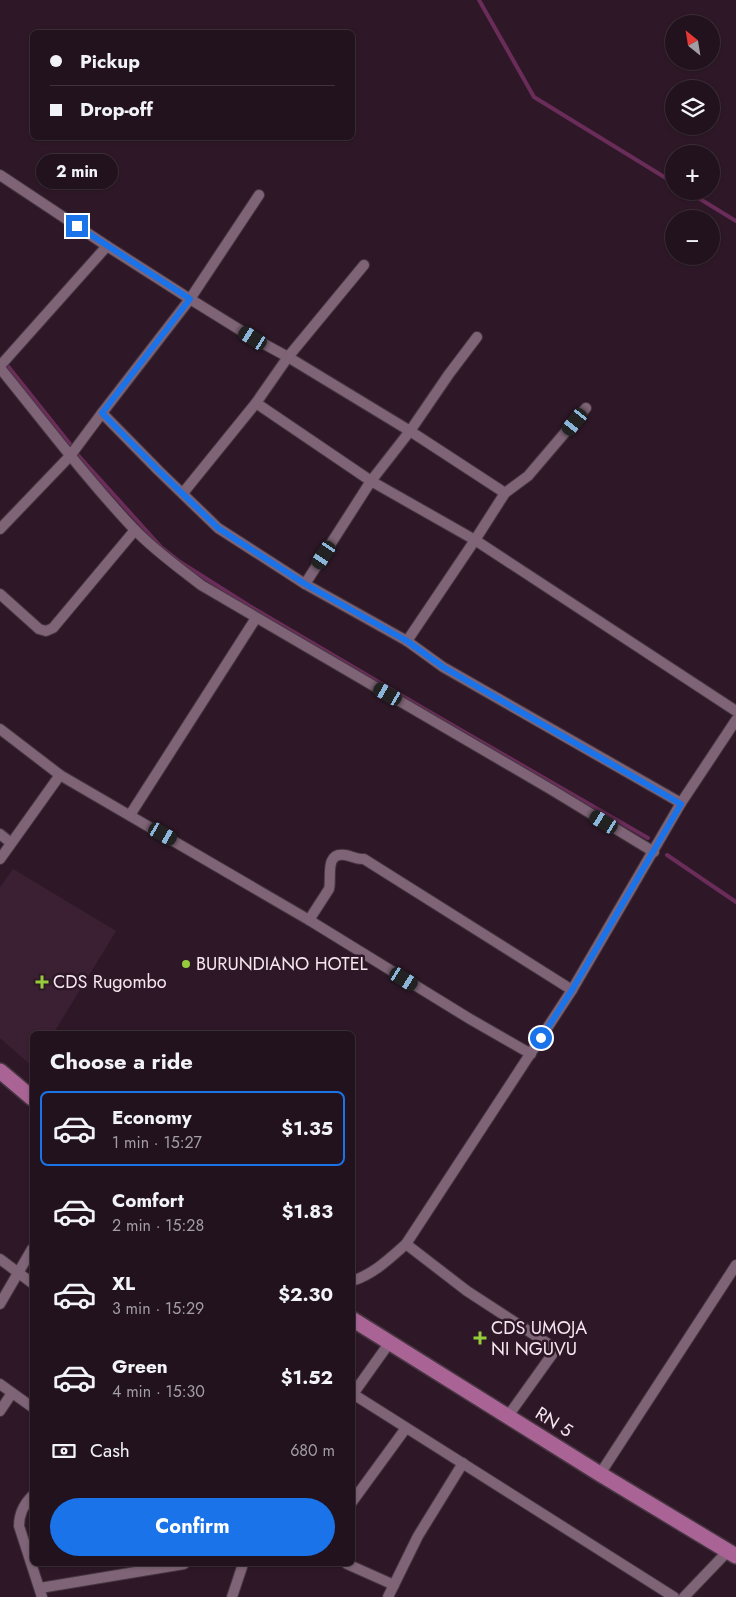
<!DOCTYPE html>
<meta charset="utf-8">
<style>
:root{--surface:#22121d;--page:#2e202a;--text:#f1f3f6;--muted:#a29ea4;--line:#3f323b;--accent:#1a73e8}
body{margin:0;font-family:Jost,sans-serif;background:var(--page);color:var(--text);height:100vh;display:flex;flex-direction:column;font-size:19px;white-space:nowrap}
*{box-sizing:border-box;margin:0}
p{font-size:16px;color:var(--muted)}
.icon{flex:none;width:28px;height:28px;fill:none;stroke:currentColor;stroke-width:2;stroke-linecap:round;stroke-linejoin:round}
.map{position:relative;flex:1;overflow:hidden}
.side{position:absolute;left:30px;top:1031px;width:325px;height:535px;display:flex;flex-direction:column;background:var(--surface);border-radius:8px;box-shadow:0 1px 4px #0004,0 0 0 1px var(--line)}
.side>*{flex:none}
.banner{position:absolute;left:30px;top:30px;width:325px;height:110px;border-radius:8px;box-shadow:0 1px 4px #0004,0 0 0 1px var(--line);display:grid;align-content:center;height:110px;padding:0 20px;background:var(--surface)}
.needle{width:32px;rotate:330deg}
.tools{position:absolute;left:665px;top:15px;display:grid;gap:10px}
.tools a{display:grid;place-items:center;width:55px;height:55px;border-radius:50%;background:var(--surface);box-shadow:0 1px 4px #0004,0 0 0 1px var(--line);font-size:25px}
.end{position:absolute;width:22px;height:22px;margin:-11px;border:6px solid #1a73e8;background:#fff;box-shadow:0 0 0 2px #fff}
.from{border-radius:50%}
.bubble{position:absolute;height:35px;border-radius:18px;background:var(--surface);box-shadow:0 1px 4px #0004,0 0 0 1px var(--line);font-size:16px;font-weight:700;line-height:35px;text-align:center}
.car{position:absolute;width:15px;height:30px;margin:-15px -8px;border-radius:6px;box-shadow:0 0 4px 1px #0007;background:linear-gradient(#222 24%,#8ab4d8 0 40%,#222 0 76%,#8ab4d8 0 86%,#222 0)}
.banner b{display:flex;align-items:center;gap:18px;height:48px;font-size:19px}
.banner b+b{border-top:1px solid var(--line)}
.banner i{width:12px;height:12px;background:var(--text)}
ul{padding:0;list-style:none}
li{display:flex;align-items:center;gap:15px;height:75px;margin:0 10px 8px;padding:0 10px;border:2px solid transparent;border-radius:8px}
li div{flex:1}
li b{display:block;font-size:19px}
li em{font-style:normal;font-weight:700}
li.selected{border-color:var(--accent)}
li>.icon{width:45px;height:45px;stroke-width:1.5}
h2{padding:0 20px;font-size:22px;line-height:60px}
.pay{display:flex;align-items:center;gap:12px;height:55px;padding:0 20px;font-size:19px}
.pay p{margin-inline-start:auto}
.cta{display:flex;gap:10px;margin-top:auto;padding:10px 20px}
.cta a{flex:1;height:58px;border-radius:30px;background:var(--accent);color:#fff;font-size:20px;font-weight:700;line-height:58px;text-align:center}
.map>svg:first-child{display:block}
</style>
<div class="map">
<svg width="736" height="1597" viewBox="0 0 736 1597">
<rect width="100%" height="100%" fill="#2e1827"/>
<!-- built -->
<polygon fill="#3b2033" points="13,869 116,931 53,1034 32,1034 32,1066 0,1038 0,887"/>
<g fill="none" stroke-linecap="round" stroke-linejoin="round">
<!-- stream -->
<g stroke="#6a2c59" stroke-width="4">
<polyline points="479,0 534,97 674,183"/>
<polyline points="687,191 736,221"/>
<polyline points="7,365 70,444"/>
<polyline points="77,454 161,547 180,562 248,605 428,711 648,838"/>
<polyline points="667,855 736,902"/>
</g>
<!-- minor casing -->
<g stroke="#463641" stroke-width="12">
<g id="minor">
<polyline points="0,175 107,246 190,299 253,338 288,357 410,431 505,493"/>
<polyline points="0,366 107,246"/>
<path d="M0,368c44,54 86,110 134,161 20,21 44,38 67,56l351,205 102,62"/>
<polyline points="256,403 371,481 475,540 736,711"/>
<polyline points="102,413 190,299 259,195"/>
<polyline points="183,493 256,403 288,357 364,265"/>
<polyline points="0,529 70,456 102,413 159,471 218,528 305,584 407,641 443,667 681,803"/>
<polyline points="305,584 371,481 410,431 449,374 477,337"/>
<polyline points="0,594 39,629 46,631 53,628 135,530"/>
<polyline points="407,641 475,540 505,493 528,476 586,408"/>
<polyline points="0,729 60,775 309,920 470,1019 531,1054"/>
<polyline points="130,815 256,618"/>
<polyline points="0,834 11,843"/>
<polyline points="0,859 60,775"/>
<path d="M309,920l20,-31c3,-11 -5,-37 16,-34 7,1 12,5 19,4l208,131"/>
<polyline points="406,1244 467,1291 556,1349 508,1416"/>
<polyline points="0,1259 32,1283"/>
<path d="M352,1281c22,-7 37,-22 54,-37l166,-254 109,-187 55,-83"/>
<polyline points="0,1304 32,1249"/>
<polyline points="390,1342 353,1394 674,1597"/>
<polyline points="0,1384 32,1407"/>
<polyline points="0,1411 12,1393"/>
<polyline points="600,1474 736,1265"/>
<path d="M32,1496c-9,9 -13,18 -13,30l23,71"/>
<polyline points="352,1502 406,1428"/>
<polyline points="347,1564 394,1585"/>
<polyline points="40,1588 184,1564"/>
<polyline points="232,1597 243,1564"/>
<polyline points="388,1597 418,1536 463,1463"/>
<polyline points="684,1597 728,1551"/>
</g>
</g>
<!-- primary casing -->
<g stroke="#463641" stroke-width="18">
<g id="primary">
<polyline points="0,1071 32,1098"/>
<polyline points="352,1319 600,1474 736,1556"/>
</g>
</g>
<!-- minor -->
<use href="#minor" stroke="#7e6476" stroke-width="10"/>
<!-- primary -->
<use href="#primary" stroke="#a96395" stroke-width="15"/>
</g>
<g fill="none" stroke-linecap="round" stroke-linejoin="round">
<!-- route -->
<polyline stroke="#1a73e8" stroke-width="6" points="77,226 190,299 102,413 159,471 218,528 305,584 407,641 443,667 681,804 572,990 541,1038"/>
</g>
<!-- markers -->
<g fill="#94cc3c" stroke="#2e1827" stroke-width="2">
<circle cx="186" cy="964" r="5"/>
<path d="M39.5 974.5h5v5h5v5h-5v5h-5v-5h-5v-5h5z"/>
<path d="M477.5 1330.5h5v5h5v5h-5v5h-5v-5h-5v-5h5z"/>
</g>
<g text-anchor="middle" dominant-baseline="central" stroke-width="5" stroke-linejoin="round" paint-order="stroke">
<!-- poi labels -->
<g font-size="18" fill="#f5e6ef" stroke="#2e1827" text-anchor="start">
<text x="196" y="964">BURUNDIANO HOTEL</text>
<text x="53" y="982">CDS Rugombo</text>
<text x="491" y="1328">CDS UMOJA<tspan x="491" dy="21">NI NGUVU</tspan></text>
</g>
<!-- street labels -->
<g font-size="18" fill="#f5e6ef" stroke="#2e1827">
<text transform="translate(554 1422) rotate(32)">RN 5</text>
</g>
</g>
</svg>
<div class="tools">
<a><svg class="needle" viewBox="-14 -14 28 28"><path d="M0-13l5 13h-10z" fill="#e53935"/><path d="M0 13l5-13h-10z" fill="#a29ea4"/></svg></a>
<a><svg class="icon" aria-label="layers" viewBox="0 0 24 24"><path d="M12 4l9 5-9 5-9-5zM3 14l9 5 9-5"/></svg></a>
<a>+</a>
<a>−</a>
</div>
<i class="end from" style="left:541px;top:1038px"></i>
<i class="end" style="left:77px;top:226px"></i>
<div class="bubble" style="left:36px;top:154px;width:82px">2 min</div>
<i class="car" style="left:253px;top:338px;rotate:302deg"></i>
<i class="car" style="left:575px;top:422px;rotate:219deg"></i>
<i class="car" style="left:324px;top:555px;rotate:213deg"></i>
<i class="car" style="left:388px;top:694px;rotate:300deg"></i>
<i class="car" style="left:604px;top:822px;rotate:301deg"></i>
<i class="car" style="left:163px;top:834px;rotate:120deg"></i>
<i class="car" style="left:404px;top:979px;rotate:122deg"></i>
<div class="banner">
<b><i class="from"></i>Pickup</b>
<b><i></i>Drop-off</b>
</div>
<section class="side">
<h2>Choose a ride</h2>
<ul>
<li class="selected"><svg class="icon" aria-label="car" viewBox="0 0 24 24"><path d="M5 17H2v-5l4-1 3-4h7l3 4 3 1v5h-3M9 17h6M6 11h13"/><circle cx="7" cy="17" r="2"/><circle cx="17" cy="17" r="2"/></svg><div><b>Economy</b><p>1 min · 15:27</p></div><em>$1.35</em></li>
<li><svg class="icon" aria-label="car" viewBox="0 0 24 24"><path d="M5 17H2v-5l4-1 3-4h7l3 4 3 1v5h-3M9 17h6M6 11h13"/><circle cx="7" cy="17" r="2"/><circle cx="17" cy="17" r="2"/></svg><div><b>Comfort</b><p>2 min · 15:28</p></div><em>$1.83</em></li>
<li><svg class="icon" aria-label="car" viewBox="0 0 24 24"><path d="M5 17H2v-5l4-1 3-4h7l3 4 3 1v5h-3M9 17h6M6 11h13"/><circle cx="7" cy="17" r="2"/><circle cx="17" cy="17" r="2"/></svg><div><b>XL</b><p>3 min · 15:29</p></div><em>$2.30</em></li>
<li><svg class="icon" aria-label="car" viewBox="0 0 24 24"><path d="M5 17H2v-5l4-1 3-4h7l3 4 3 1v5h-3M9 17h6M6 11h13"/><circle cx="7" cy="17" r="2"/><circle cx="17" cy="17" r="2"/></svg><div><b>Green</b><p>4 min · 15:30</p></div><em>$1.52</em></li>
</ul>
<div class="pay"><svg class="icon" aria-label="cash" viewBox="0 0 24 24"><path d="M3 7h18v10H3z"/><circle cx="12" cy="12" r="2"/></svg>Cash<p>680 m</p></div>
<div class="cta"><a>Confirm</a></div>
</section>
</div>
